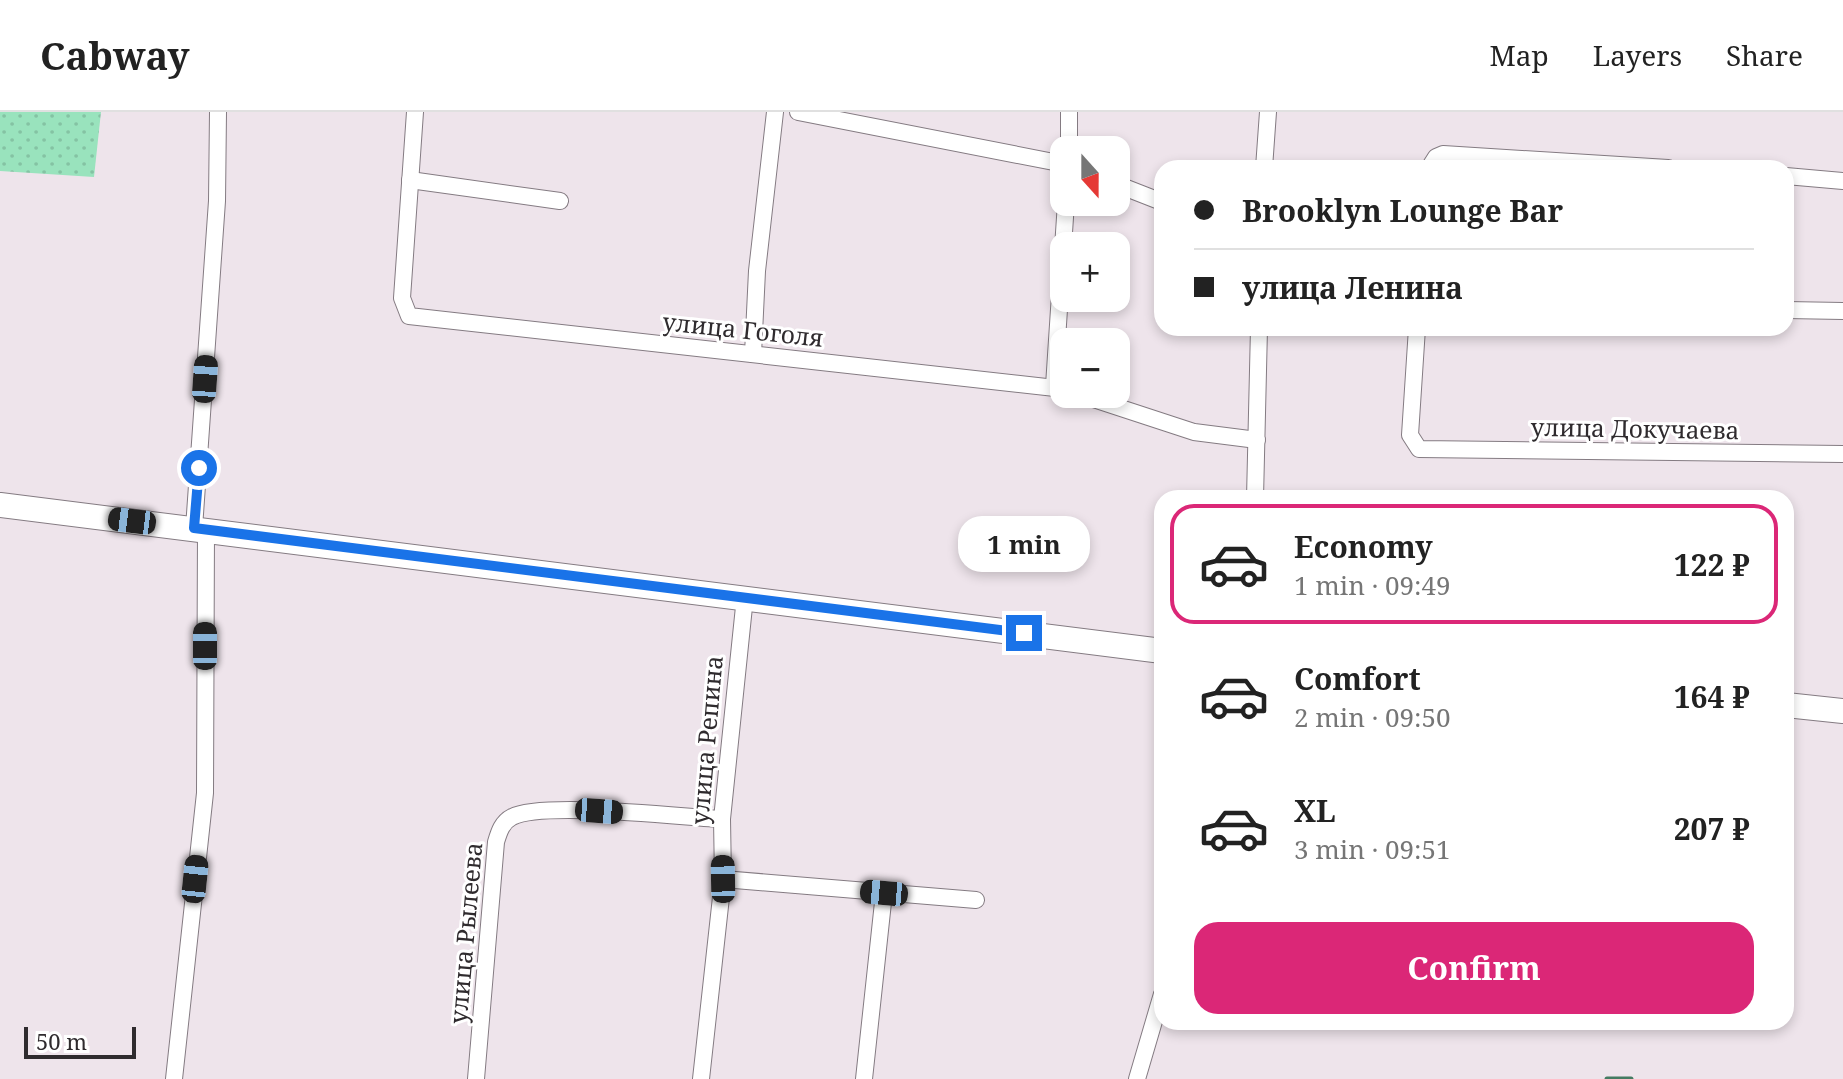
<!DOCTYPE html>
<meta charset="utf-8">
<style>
:root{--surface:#fff;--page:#f2f2f2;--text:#222;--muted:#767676;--line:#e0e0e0;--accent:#db2777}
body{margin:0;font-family:"Noto Serif",serif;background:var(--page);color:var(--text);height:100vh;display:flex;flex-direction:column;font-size:30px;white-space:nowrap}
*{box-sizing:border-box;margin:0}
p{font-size:26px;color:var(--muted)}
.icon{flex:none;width:44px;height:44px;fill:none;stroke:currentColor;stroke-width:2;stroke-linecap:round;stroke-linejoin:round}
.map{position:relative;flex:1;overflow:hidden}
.sheet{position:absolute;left:1154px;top:378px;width:640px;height:540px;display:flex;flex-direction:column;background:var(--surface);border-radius:24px;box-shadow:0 4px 12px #0003}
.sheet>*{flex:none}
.guide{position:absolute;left:1154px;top:48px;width:640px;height:176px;border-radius:24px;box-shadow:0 4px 12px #0003;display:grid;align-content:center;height:176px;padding:0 40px;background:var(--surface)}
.needle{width:52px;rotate:159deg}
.tools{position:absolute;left:1050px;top:24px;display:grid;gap:16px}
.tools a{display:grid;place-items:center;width:80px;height:80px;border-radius:16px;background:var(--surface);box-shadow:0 4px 12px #0003;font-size:40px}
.scale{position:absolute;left:24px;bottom:20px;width:112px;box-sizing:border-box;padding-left:8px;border:4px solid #2f2b2e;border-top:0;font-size:22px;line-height:28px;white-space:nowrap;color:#2f2b2e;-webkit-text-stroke:6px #fff;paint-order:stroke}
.end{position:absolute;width:36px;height:36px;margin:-18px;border:10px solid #1a73e8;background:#fff;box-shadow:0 0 0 4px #fff}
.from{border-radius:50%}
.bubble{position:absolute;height:56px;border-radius:24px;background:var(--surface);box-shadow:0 4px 12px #0003;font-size:26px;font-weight:700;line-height:56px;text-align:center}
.car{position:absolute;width:24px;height:48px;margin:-24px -12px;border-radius:10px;box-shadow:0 0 6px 2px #0007;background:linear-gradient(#222 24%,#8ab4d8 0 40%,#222 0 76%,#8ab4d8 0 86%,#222 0)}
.guide b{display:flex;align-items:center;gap:28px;height:76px;font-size:30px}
.guide b+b{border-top:2px solid var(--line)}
.guide i{width:20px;height:20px;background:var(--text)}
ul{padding:14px 0 0;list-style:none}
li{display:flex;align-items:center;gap:24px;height:120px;margin:0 16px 12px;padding:0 24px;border:4px solid transparent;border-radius:24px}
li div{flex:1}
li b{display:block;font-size:30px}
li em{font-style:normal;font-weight:700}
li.selected{border-color:var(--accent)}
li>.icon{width:72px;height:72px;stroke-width:1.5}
.primary-button{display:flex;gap:16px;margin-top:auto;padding:16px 40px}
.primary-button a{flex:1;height:92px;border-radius:24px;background:var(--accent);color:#fff;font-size:32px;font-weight:700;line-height:92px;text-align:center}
header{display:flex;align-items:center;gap:48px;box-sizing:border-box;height:112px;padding:0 40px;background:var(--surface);border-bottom:2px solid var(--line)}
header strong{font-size:38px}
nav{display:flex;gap:44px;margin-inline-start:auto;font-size:28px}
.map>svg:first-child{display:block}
</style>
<header>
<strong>Cabway</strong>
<nav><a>Map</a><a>Layers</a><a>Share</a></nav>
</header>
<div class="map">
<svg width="1843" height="967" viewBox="0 0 1843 967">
<defs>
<pattern id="green-dots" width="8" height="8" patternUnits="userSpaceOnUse" patternTransform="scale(2)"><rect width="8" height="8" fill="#99e3bd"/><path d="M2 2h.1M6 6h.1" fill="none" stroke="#84c3a3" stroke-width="1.8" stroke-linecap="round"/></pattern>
</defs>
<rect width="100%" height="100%" fill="#eee4eb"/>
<!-- green -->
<polygon fill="url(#green-dots)" points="0,0 101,0 94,65 0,59"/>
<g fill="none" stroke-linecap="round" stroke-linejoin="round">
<!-- stream -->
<polyline stroke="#447b62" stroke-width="5" points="1607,967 1631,967"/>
<!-- street casing -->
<g stroke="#847b82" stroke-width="18">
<g id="street">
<polyline points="415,0 402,186 409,204 1064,277"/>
<polyline points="798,0 1064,52"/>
<polyline points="1069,0 1069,38"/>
<polyline points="1264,56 1268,0"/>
<polyline points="1429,56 1436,45 1443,42 1668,56"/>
<polyline points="1786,64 1843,69"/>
<polyline points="410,68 560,89"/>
<polyline points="1116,72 1162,90"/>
<polyline points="1786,198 1843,199"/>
<polyline points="1417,216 1410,323 1419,337 1843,342"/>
<polyline points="753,242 757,159 775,0"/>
<polyline points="1054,274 1066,90"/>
<polyline points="1078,282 1194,320 1257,328"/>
<polyline points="1255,386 1259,216"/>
<polyline points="194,416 217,89 218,0"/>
<polyline points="723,767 976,788"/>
<polyline points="174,967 205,681 206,417"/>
<path d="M476,967l20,-237c3,-10 6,-20 16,-25 30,-16 170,0 210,2"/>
<polyline points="701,967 723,767 722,707 745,485"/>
<polyline points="864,967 884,781"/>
<polyline points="1137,967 1162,882"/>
</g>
</g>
<!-- secondary casing -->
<g stroke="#847b82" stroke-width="26">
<g id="secondary">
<polyline points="0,393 1162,539"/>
<polyline points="1786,593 1843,599"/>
</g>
</g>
<!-- street -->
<use href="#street" stroke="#fff" stroke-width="16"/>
<!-- secondary -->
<use href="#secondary" stroke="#fff" stroke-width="24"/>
</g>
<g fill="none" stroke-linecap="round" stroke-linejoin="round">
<!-- route -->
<polyline stroke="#1a73e8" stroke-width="10" points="199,356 194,416 1024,521"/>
</g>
<g text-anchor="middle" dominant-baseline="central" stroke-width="6" stroke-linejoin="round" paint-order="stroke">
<!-- street labels -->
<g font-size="24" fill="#2f2b2e" stroke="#fff">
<text transform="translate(743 217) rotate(6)">улица Гоголя</text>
<text transform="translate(1635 316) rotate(1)">улица Докучаева</text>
<text transform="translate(706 628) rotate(-85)">улица Репина</text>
<text transform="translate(465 821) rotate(-85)">улица Рылеева</text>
</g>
</g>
</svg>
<div class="tools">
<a><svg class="needle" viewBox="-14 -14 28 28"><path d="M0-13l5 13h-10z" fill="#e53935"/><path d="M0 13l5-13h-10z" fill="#767676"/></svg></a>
<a>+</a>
<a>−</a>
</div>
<div class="scale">50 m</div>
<i class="end from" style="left:199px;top:356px"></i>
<i class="end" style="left:1024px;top:521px"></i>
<div class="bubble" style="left:958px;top:404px;width:132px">1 min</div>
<i class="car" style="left:205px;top:267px;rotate:4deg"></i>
<i class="car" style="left:132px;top:409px;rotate:277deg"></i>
<i class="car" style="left:205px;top:534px;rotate:0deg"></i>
<i class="car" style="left:599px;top:699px;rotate:94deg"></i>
<i class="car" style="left:195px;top:767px;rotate:6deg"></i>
<i class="car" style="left:723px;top:767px;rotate:359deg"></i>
<i class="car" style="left:884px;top:781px;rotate:275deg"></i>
<div class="guide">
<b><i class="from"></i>Brooklyn Lounge Bar</b>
<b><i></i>улица Ленина</b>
</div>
<section class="sheet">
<ul>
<li class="selected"><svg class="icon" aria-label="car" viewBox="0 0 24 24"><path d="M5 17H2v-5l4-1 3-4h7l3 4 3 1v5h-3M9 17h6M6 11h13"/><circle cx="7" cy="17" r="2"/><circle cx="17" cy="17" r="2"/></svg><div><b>Economy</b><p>1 min · 09:49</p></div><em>122 ₽</em></li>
<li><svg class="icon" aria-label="car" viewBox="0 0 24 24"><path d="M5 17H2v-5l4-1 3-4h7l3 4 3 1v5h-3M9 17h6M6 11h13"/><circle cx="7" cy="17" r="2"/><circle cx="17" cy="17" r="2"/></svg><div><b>Comfort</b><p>2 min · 09:50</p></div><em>164 ₽</em></li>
<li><svg class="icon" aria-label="car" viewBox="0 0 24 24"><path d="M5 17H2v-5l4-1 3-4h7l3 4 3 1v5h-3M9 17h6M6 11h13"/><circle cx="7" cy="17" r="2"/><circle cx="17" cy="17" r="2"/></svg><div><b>XL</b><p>3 min · 09:51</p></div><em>207 ₽</em></li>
</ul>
<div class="primary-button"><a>Confirm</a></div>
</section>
</div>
